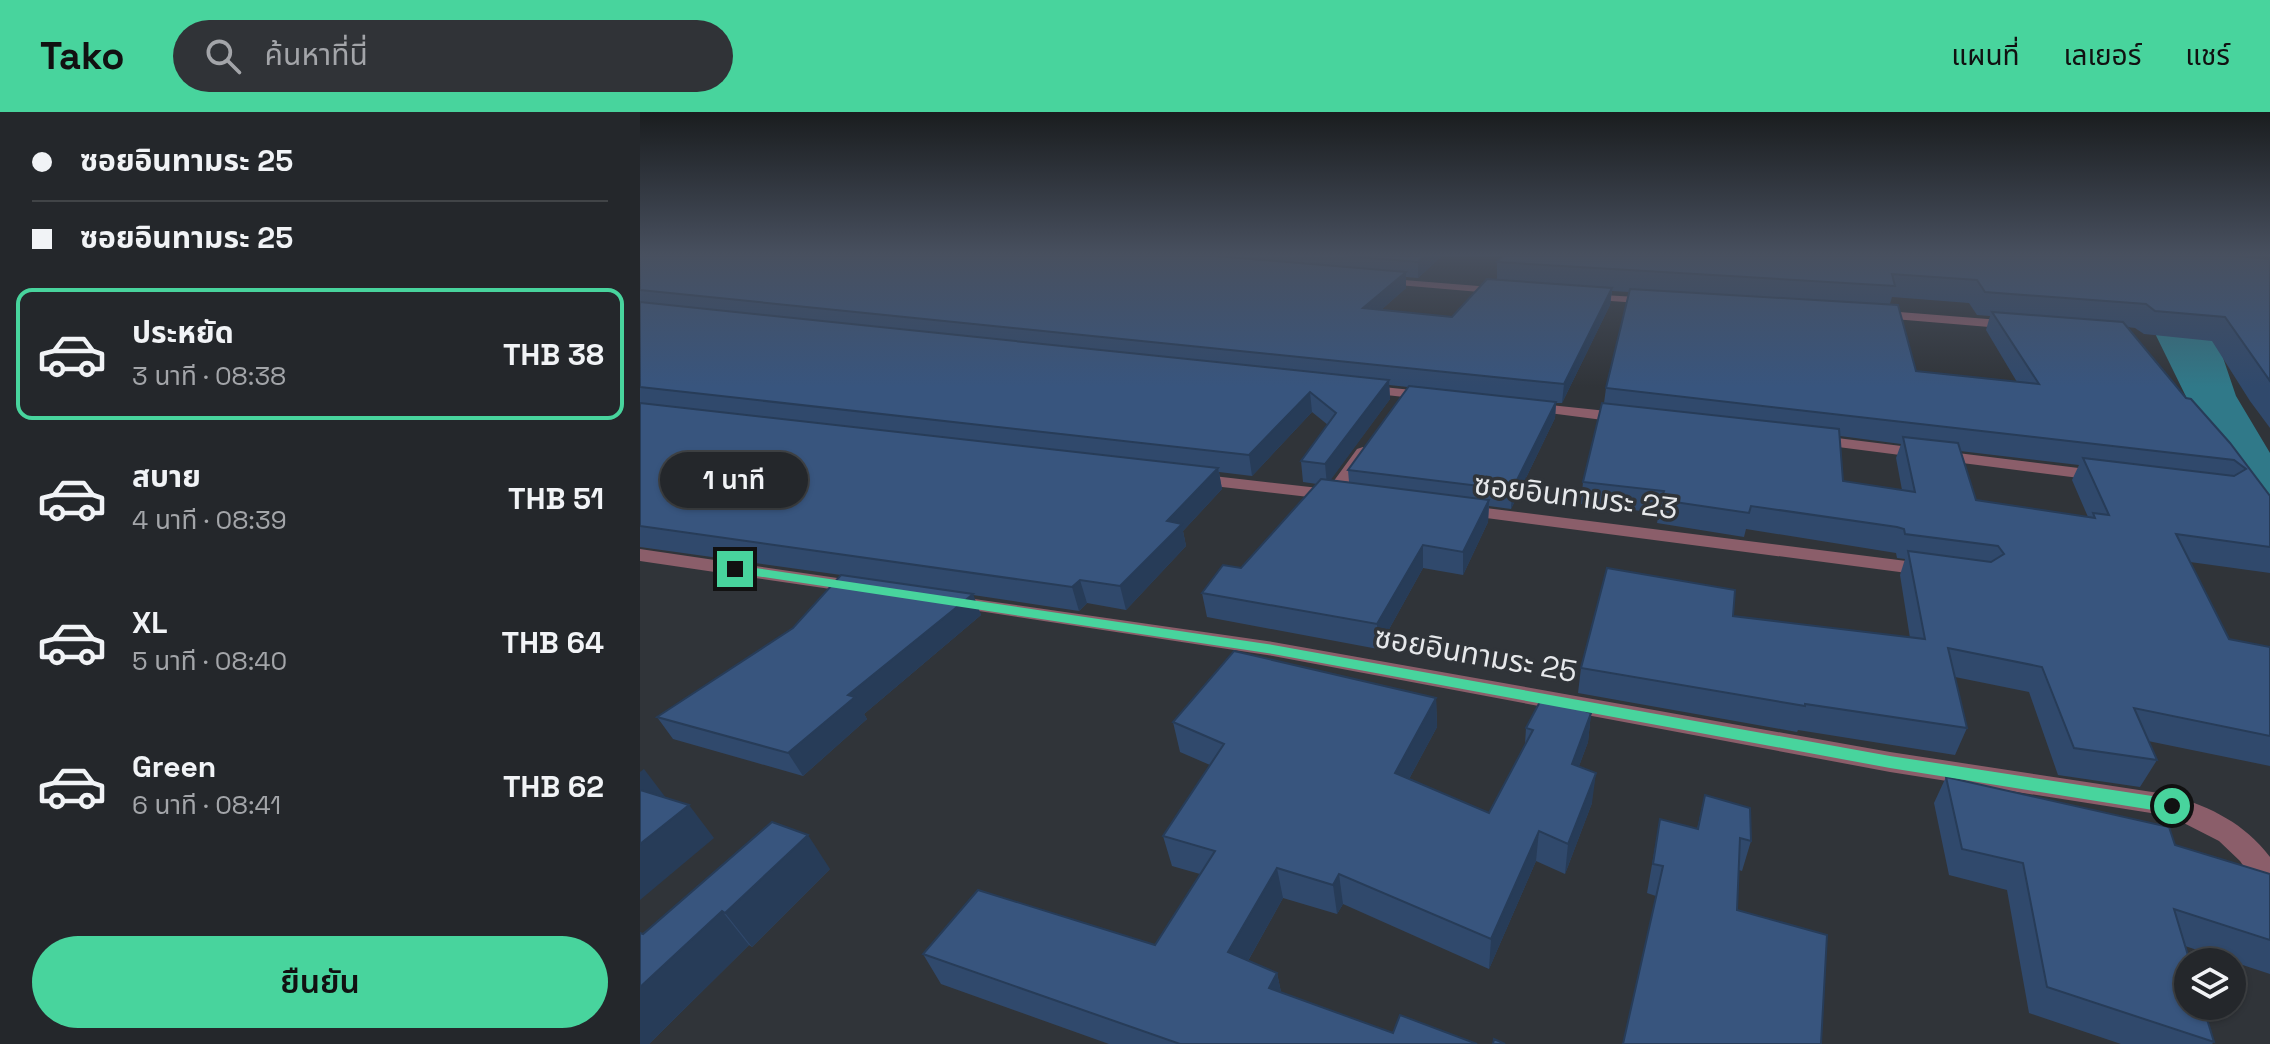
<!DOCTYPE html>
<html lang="th">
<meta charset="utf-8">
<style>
:root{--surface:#24272b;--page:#303337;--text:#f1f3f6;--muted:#a3a5a9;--line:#414447;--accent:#48d49d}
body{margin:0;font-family:"Space Grotesk","Noto Sans Thai",sans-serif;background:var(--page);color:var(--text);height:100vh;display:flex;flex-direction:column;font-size:30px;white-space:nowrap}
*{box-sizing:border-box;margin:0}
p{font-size:26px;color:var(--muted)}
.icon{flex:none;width:44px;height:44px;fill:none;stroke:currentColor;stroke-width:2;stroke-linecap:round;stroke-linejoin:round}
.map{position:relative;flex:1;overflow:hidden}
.details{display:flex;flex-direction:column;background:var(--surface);width:640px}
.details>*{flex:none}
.hud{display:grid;align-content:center;height:176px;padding:0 32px;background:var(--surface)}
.controls{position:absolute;left:1534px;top:836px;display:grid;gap:16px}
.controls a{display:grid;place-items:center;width:72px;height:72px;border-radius:50%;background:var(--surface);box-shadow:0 2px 6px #0004,0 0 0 2px var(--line);font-size:40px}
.end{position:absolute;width:36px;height:36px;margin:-18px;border:10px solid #48d49d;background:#111;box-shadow:0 0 0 4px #111}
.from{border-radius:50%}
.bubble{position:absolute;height:56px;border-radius:28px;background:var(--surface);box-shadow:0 2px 6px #0004,0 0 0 2px var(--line);font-size:26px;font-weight:600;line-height:56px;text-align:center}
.hud b{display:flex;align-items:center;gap:28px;height:76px;font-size:30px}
.hud b+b{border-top:2px solid var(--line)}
.hud i{width:20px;height:20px;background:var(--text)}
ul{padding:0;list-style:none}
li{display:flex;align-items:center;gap:24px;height:132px;margin:0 16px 12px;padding:0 16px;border:4px solid transparent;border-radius:16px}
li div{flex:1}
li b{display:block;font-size:30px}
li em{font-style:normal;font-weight:600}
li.selected{border-color:var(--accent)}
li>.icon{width:72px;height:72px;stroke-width:1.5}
.primary-button{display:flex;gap:16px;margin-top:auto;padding:16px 32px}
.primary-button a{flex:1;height:92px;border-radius:48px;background:var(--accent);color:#111;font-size:32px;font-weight:600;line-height:92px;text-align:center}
header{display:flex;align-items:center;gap:48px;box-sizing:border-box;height:112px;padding:0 40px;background:var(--accent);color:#111}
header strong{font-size:38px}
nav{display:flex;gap:44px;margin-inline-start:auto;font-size:28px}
.search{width:560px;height:72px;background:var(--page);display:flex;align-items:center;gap:20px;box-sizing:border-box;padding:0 28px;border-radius:44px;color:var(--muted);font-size:30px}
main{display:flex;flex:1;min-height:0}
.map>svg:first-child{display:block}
</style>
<header>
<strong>Tako</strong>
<div class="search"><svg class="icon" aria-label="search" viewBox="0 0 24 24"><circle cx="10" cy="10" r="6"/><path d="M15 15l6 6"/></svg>ค้นหาที่นี่</div>
<nav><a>แผนที่</a><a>เลเยอร์</a><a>แชร์</a></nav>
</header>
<main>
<section class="details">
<div class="hud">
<b><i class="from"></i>ซอยอินทามระ 25</b>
<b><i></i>ซอยอินทามระ 25</b>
</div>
<ul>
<li class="selected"><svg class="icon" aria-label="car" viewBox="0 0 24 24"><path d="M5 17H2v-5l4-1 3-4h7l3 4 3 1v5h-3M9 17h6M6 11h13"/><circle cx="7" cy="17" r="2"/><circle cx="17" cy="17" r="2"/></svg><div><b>ประหยัด</b><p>3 นาที · 08:38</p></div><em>THB 38</em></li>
<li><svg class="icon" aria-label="car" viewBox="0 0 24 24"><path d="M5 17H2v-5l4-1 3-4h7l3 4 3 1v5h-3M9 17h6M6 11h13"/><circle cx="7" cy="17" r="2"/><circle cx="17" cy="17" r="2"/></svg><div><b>สบาย</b><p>4 นาที · 08:39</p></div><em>THB 51</em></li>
<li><svg class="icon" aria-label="car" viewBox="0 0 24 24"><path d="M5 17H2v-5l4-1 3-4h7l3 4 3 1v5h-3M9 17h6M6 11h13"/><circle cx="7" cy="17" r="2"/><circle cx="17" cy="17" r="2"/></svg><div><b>XL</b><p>5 นาที · 08:40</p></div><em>THB 64</em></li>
<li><svg class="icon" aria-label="car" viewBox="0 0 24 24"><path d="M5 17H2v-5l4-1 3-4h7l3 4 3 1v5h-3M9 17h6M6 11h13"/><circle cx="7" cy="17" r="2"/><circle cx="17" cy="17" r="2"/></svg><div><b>Green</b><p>6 นาที · 08:41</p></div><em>THB 62</em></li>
</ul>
<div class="primary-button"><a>ยืนยัน</a></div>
</section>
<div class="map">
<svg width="1630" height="932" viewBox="0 0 1630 932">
<rect width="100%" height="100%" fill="#303439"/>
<!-- water -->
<polygon fill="#307989" points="1558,172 1596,284 1630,341 1630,397 1560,313 1502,195"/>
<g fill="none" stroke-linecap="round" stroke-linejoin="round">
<!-- street -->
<g fill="#8b5e6a" fill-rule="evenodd">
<polygon points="739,166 863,176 869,179 863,182 735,171 735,167"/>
<polygon points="946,182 1014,186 1020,189 1014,192 942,187 942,183"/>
<polygon points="1234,198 1373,209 1379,213 1373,217 1230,205 1228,202"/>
<polygon points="724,273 791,280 798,284 791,288 719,280 719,274"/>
<polygon points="891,291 986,301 994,306 986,311 886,298 886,292"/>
<polygon points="1173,323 1463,359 1471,364 1463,369 1167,331 1167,325"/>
<polygon points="723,335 731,340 701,387 695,388 556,372 547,367 556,362 688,377 717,337"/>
<polygon points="822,393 1290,452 1300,458 1290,464 816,402 813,398"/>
<polygon points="0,437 218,469 228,475 218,481 0,449"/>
<path d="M313,484l320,46 617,110 282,43c40,13 72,28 98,62v37l-10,-4 -20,-29 -21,-20 -49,-25 -280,-44 -617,-116 -327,-50 -3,-4 3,-4z"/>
</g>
</g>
<!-- wall -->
<g fill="#30496c" fill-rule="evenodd">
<path d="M0,144h802l-24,22 -12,-1v11l-25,22 71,7 45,-37v-18l773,-3v169l-20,-27 -38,-60 -68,-7 -9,-6 -8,-1 59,71 84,98v77l-80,-11 39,77 41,8v119l-122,-25 9,19 -17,27 -82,-12 -29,-83 -74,-15 12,51 -12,27 -157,-25 -1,2 -219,-39 3,-25 152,-52 177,22 -10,-63 5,-16 -8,-1 -1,-5 -150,-24 -2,8 -87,-14 2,-10 -78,-9 2,-22 21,-79 2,-15 23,-96 -17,-1 -2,14 -48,98h-6l-1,15 -44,91 -22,-3 -1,16 -25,53 -40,-7 -45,81 -171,-32 -5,-24 39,-25 76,-84 -14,-2 -2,-21 27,-36 -16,-13 -60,64 -33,-4 3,17 -39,42 3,15 -60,64 -39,-7 -8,8 -106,-16 8,20 -117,99 3,5 -64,57 -130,-37 -16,-22 136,-89 48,-53 -201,-28zM1252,185l77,6 8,12 13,1 -4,14 31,52 -101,-11 -26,-67zM749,273l19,2 -60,83 1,12 -19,-2 60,-81zM1200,324l61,8 -5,14 6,32 -59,-9zM1320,339l119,14 -7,15 16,37 -112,-17z"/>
<polygon points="796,586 797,615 769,667 849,701 885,632 886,616 951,601 948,630 939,654 952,691 925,762 896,749 849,857 703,792 697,802 643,786 608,849 637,861 641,880 753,921 837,932 469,932 301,872 283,842 515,833 560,762 532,754 523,724 570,653 540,640 533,610"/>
<polygon points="1306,665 1630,762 1630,862 1545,834 1574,930 1572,932 1481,932 1389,901 1367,778 1309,763 1294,691"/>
<polygon points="1065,683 1111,729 1102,759 1099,758 1097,798 1016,784 1007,781 1020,707 1057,717"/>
<polygon points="190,757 112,835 109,833 9,932 0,932 3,822"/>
</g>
<!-- shaded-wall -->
<g fill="#273c58">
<polygon points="784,144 802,144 778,166 778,150"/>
<polygon points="766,160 766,176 724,213 723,196"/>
<polygon points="972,176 970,193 922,291 924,272"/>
<polygon points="749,268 750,287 687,373 685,352"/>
<polygon points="670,280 672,300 612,364 609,343"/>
<polygon points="916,290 915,306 871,397 872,378"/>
<polygon points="578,356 582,377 543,419 546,434 486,498 480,474 527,409"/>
<polygon points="849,388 848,410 823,463 823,440"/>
<polygon points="783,433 783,456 738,537 737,512"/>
<polygon points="440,468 447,491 439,499 432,475"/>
<polygon points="333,482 341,503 224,602 227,607 163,664 148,641 208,583"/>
<polygon points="796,586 797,615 756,691 755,661"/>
<polygon points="951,601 948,630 929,681 932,652"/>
<polygon points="4,657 29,690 0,695 0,660"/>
<polygon points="956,661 952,691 925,762 928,732"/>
<polygon points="49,693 74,726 0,788 0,732"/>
<polygon points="899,719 896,749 849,857 851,827"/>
<polygon points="168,723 190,757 112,835 85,801"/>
<polygon points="637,756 643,786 596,870 588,840"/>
<polygon points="699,762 703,792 697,802 693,773"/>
<polygon points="82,799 109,833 9,932 0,932 0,875"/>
<polygon points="637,861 643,890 629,876"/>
</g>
<!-- building -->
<g fill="#38557e" stroke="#273c58" stroke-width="2">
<polygon points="0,144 576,144 766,160 723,196 812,205 847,167 972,176 924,272 0,178"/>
<polygon points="707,144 784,144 778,150"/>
<polygon points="863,144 1596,144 1630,147 1630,269 1585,205 1515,199 1506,192 1345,180 1337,168 1252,162 1255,174 857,150"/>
<polygon points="990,177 1258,193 1276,259 1399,272 1352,200 1483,210 1546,286 1551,287 1590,331 1630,384 1630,435 1536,422 1589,527 1630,535 1630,624 1494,596 1517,648 1434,636 1402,555 1308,536 1327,616 1165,592 1165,594 941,556 967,456 1095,478 1093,504 1285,527 1268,439 1351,450 1364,442 1358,434 1265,422 1264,417 1257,415 1111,394 1109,401 1021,388 1024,379 943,370 962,291 1199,317 1203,369 1275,380 1263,325 1318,331 1336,388 1455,406 1453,401 1469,403 1443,346 1594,364 1606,357 1594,348 966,276"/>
<polygon points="0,190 749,268 685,352 661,349 696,301 670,280 609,343 0,275"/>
<polygon points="769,274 916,290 872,378 708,358"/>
<polygon points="0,291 578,356 527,409 542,412 480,474 440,468 432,475 0,414"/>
<polygon points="681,367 849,388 823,440 783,433 737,512 562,481 583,453 601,456"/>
<polygon points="201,463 333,482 208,583 215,585 148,641 17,605 153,516"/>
<polygon points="594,539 796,586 755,661 849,701 893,618 886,616 903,584 951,601 932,652 956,661 928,732 899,719 851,827 699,762 693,773 637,756 588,840 637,861 629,876 753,921 760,903 837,932 540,932 283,842 338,778 515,833 575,739 523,724 584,632 533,610"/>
<polygon points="1306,665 1529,715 1535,733 1630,762 1630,828 1534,797 1550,850 1548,850 1548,894 1563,894 1574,930 1407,875 1383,751 1322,737"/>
<polygon points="0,678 49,693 0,732"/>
<polygon points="1065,683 1110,696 1111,729 1100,726 1097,798 1187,823 1181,932 983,932 1023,754 1013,752 1020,707 1058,717"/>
<polygon points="132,710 168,723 85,801 82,799 0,875 0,821 3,822"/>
<polygon points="854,927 865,932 853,932"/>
</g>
<!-- sky -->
<linearGradient id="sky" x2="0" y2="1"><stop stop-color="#1a1d1f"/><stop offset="0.52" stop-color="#48505f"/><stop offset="1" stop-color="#48505f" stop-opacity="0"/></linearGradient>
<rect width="1630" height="275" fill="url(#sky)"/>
<!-- route -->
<polygon fill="#48d49d" points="95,453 633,533 1250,644 1532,687 1541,694 1532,701 1250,656 633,542 90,460 89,457"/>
<g text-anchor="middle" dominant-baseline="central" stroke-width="7" stroke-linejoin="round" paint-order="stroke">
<!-- street labels -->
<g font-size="30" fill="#e6e8eb" stroke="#303439">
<text transform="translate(936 384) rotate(7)">ซอยอินทามระ 23</text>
<text transform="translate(836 542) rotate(10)">ซอยอินทามระ 25</text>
</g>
</g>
</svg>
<div class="controls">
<a><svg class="icon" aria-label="layers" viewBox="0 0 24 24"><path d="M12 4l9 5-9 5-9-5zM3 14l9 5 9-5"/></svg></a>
</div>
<i class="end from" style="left:1532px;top:694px"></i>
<i class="end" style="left:95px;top:457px"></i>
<div class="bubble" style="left:20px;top:340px;width:148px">1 นาที</div>
</div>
</main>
